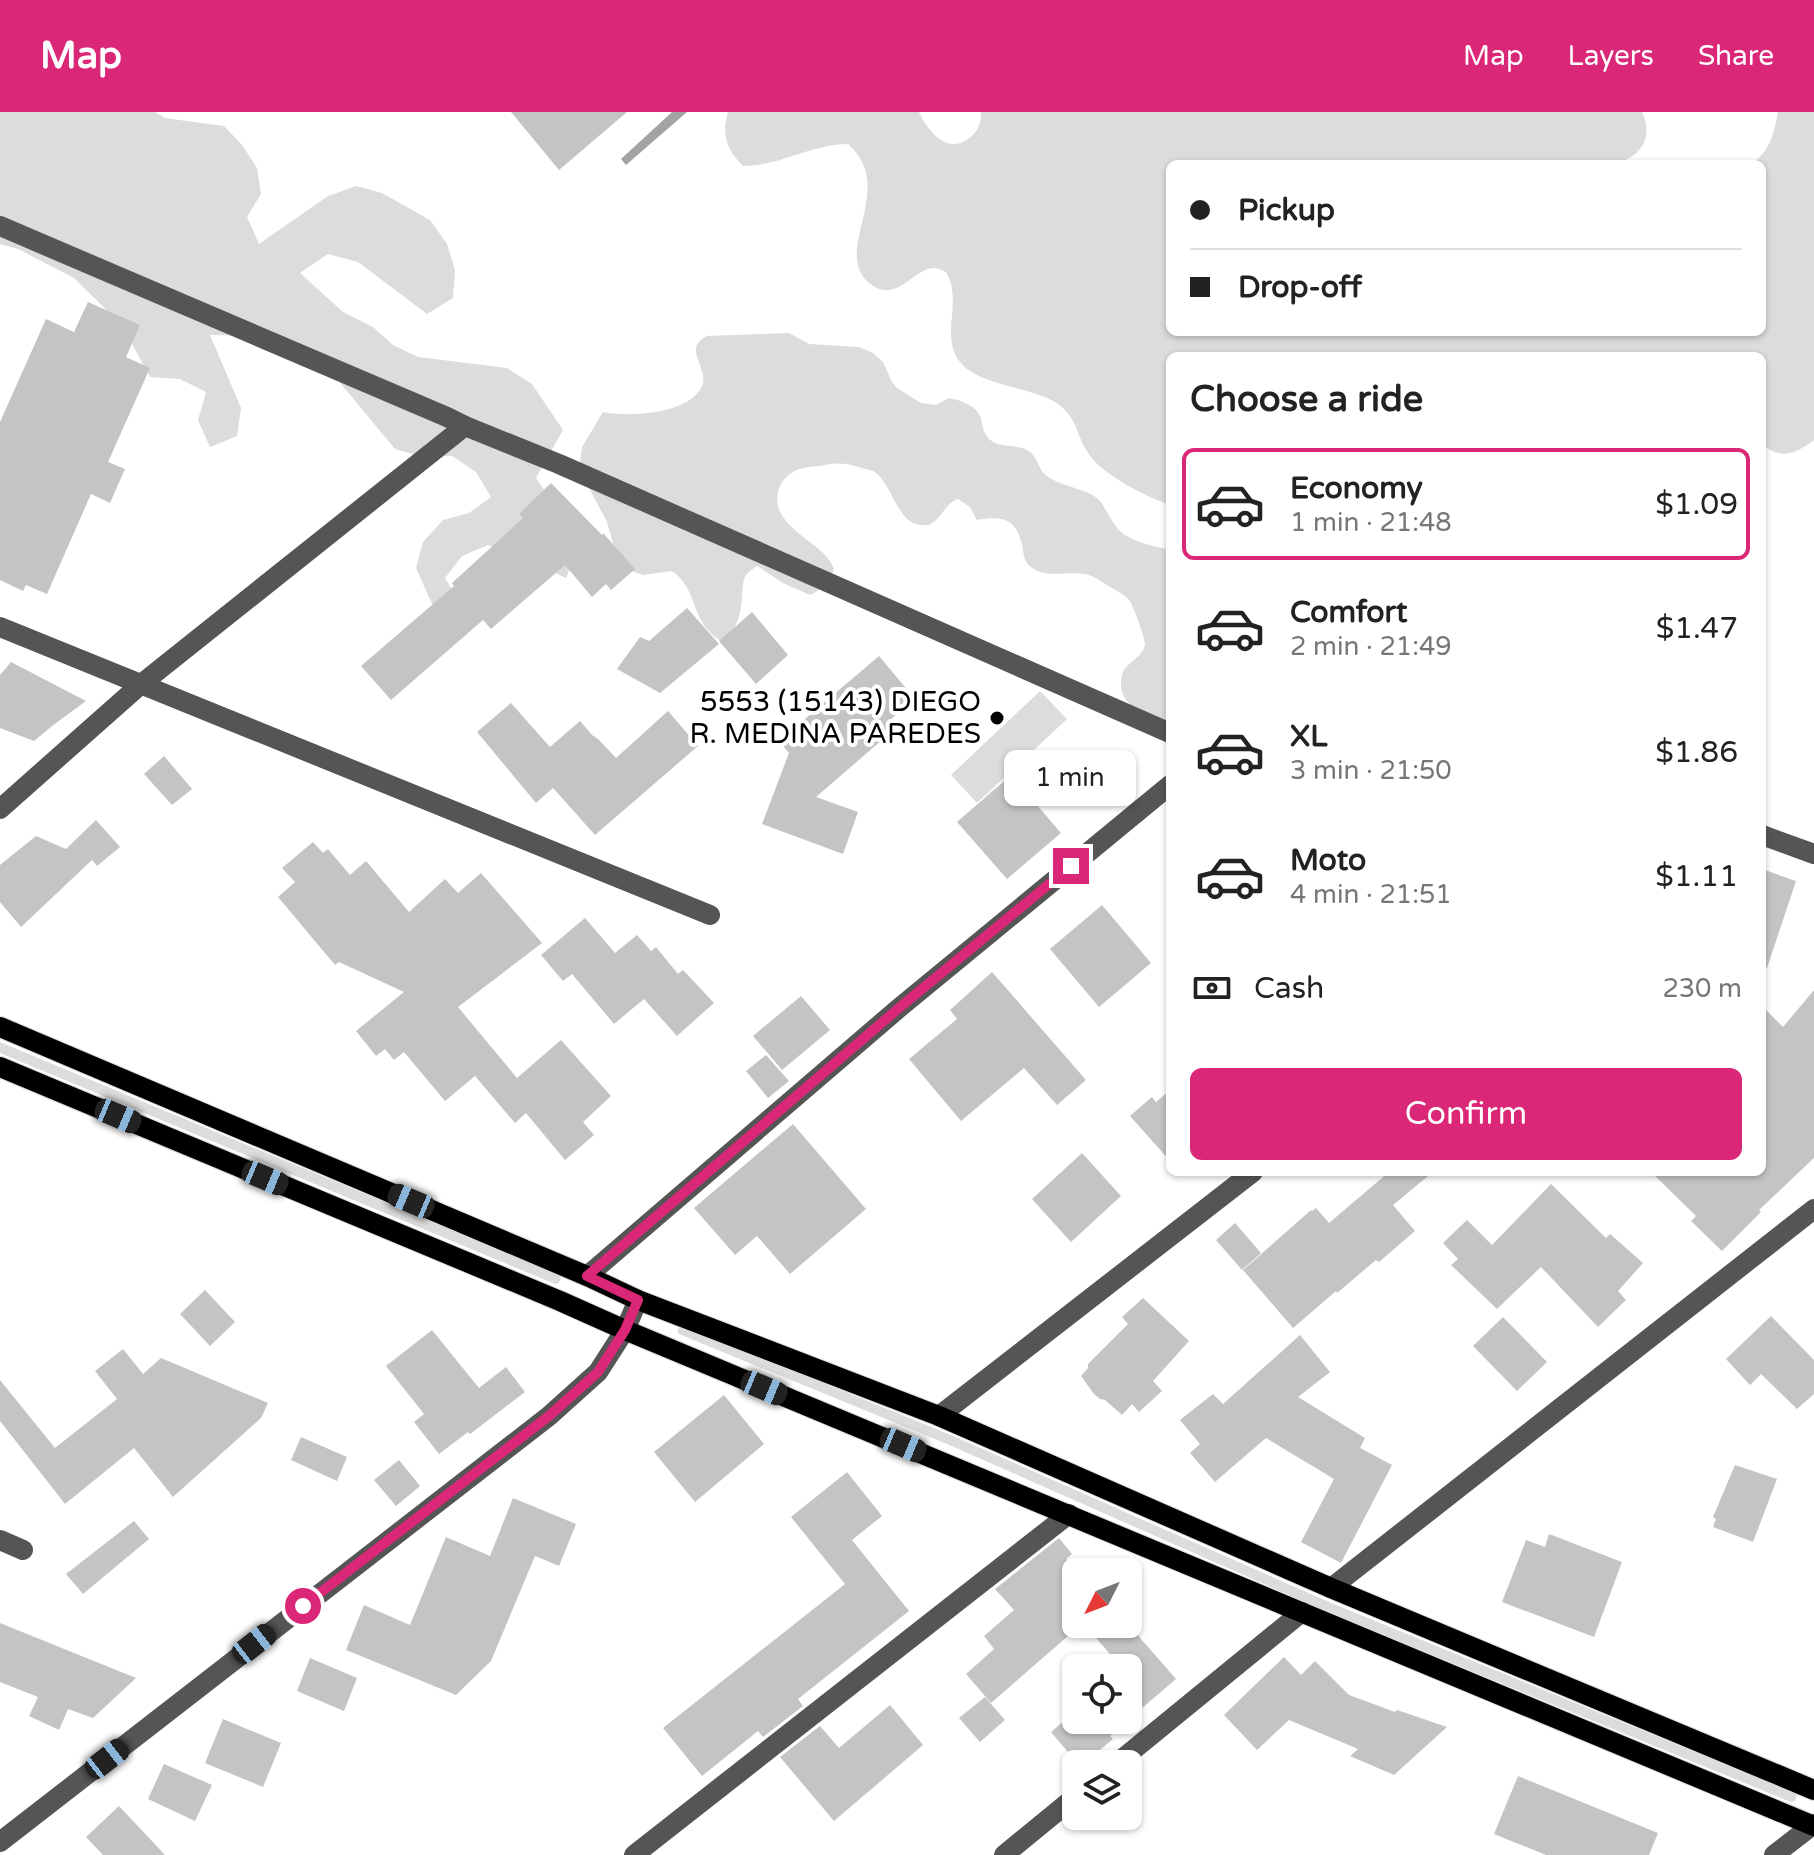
<!DOCTYPE html>
<meta charset="utf-8">
<style>
:root{--surface:#fff;--page:#f6f6f6;--text:#222;--muted:#767676;--line:#e0e0e0;--accent:#db2777}
body{margin:0;font-family:"Varela Round",sans-serif;background:var(--page);color:var(--text);height:100vh;display:flex;flex-direction:column;font-size:30px;white-space:nowrap}
*{box-sizing:border-box;margin:0}
p{font-size:26px;color:var(--muted)}
.icon{flex:none;width:44px;height:44px;fill:none;stroke:currentColor;stroke-width:2;stroke-linecap:round;stroke-linejoin:round}
.map{position:relative;flex:1;overflow:hidden}
.drawer{position:absolute;left:1166px;top:240px;width:600px;height:824px;display:flex;flex-direction:column;background:var(--surface);border-radius:12px;box-shadow:0 2px 6px #0004}
.drawer>*{flex:none}
.hud{position:absolute;left:1166px;top:48px;width:600px;height:176px;border-radius:12px;box-shadow:0 2px 6px #0004;display:grid;align-content:center;height:176px;padding:0 24px;background:var(--surface)}
.needle{width:52px;rotate:228deg}
.controls{position:absolute;left:1062px;top:1446px;display:grid;gap:16px}
.controls a{display:grid;place-items:center;width:80px;height:80px;border-radius:12px;background:var(--surface);box-shadow:0 2px 6px #0004;font-size:40px}
.end{position:absolute;width:36px;height:36px;margin:-18px;border:10px solid #db2777;background:#fff;box-shadow:0 0 0 4px #fff}
.from{border-radius:50%}
.bubble{position:absolute;height:56px;border-radius:12px;background:var(--surface);box-shadow:0 2px 6px #0004;font-size:26px;font-weight:600;line-height:56px;text-align:center}
.car{position:absolute;width:24px;height:48px;margin:-24px -12px;border-radius:10px;box-shadow:0 0 6px 2px #0007;background:linear-gradient(#222 24%,#8ab4d8 0 40%,#222 0 76%,#8ab4d8 0 86%,#222 0)}
.hud b{display:flex;align-items:center;gap:28px;height:76px;font-size:30px}
.hud b+b{border-top:2px solid var(--line)}
.hud i{width:20px;height:20px;background:var(--text)}
ul{padding:0;list-style:none}
li{display:flex;align-items:center;gap:24px;height:112px;margin:0 16px 12px;padding:0 8px;border:4px solid transparent;border-radius:12px}
li div{flex:1}
li b{display:block;font-size:30px}
li em{font-style:normal;font-weight:600}
li.current{border-color:var(--accent)}
li>.icon{width:72px;height:72px;stroke-width:1.5}
h2{padding:0 24px;font-size:36px;line-height:96px}
.pay{display:flex;align-items:center;gap:20px;height:88px;padding:0 24px;font-size:30px}
.pay p{margin-inline-start:auto}
.cta{display:flex;gap:16px;margin-top:auto;padding:16px 24px}
.cta a{flex:1;height:92px;border-radius:12px;background:var(--accent);color:#fff;font-size:32px;font-weight:600;line-height:92px;text-align:center}
header{display:flex;align-items:center;gap:48px;box-sizing:border-box;height:112px;padding:0 40px;background:var(--accent);color:#fff}
header strong{font-size:38px}
nav{display:flex;gap:44px;margin-inline-start:auto;font-size:28px}
.map>svg:first-child{display:block}
</style>
<header>
<strong>Map</strong>
<nav><a>Map</a><a>Layers</a><a>Share</a></nav>
</header>
<div class="map">
<svg width="1814" height="1743" viewBox="0 0 1814 1743">
<rect width="100%" height="100%" fill="#fff"/>
<!-- green -->
<g fill="#dcdcdc">
<polygon points="0,0 155,0 165,6 224,14 242,33 257,56 261,82 247,105 259,132 328,84 356,74 382,81 430,108 447,132 455,158 453,186 427,202 358,150 328,142 300,161 343,200 373,215 393,233 418,245 507,256 532,272 563,318 536,366 569,414 576,441 566,466 514,442 488,433 462,444 445,466 459,489 440,510 416,456 423,430 443,408 469,401 491,385 476,360 452,344 424,345 395,337 337,267 259,224 210,223 241,296 237,324 210,335 198,308 206,280 180,267 150,265 122,213 74,166 18,137 0,132"/>
<path d="M728,0h191c8,18 28,43 49,27 10,-7 13,-15 13,-27h661c12,26 -1,44 -26,52h-446v168h592v-168h-12c20,-11 24,-31 28,-52h36v328c-17,13 -34,21 -52,4v-88h-592v149c-24,-8 -69,-31 -82,-52 -13,-20 -10,-36 -33,-51 -27,-16 -78,-17 -95,-40 -17,-22 -4,-48 -8,-72 0,-6 -3,-12 -6,-18 -3,-1 -7,-4 -11,-4 -22,-1 -39,39 -67,14 -36,-33 30,-94 -20,-138 -37,0 -68,22 -105,22 -16,-16 -22,-31 -15,-54z"/>
<path d="M789,221l20,11 50,3 14,6 10,9 9,20 5,6 24,15 15,2 13,-7c11,2 26,7 31,18 3,8 2,16 9,23 11,10 29,4 41,13 9,7 8,18 17,24 15,11 38,12 51,23 7,7 11,18 17,26 11,17 37,20 55,25v172c-20,-4 -49,-14 -49,-38 0,-5 0,-7 2,-12 6,-11 20,-15 22,-28 0,-6 -11,-35 -14,-41 -4,-7 -12,-11 -19,-15 -9,-5 -17,-12 -27,-14 -17,-3 -40,5 -54,-7 -8,-6 -7,-13 -9,-22 -6,-28 -21,-29 -45,-25l-7,-13 -12,-8c-14,4 -18,25 -32,26 -30,3 -32,-42 -53,-54 -5,-2 -13,-3 -18,-5 -11,-3 -18,-3 -30,-1 -11,2 -25,1 -35,9 -10,7 -15,20 -12,32 7,27 49,40 56,63 -3,12 -13,21 -24,26l-27,-12 -26,-17c-4,3 -9,6 -11,9 -4,6 -3,13 -4,20 0,16 -5,34 -17,45h-6c-31,-22 -19,-49 -47,-69l-29,4 -15,-5 -15,-26 -6,-22 -28,-53 3,-22 21,-35c25,5 86,3 99,-26 8,-18 -21,-37 5,-50z"/>
<polygon points="1040,579 1067,607 977,691 951,663"/>
<polygon points="0,930 559,1163 561,1166 559,1171 555,1172 0,941"/>
<polygon points="681,1213 951,1323 1329,1490 1795,1681 1797,1683 1795,1689 1791,1690 1325,1499 947,1332 679,1222 677,1219"/>
</g>
<!-- water -->
<polygon fill="#a3a3a3" points="672,0 687,0 626,53 621,47"/>
<!-- building -->
<g fill="#c4c4c4">
<polygon points="511,0 627,0 559,58"/>
<polygon points="88,190 140,213 126,245 150,256 108,350 125,357 110,391 91,382 47,482 26,473 23,479 0,468 0,310 46,207 74,220"/>
<polygon points="551,371 602,423 603,421 635,457 611,478 606,472 592,485 565,453 491,517 483,508 391,588 361,554 454,474 452,471 523,406 519,402"/>
<polygon points="687,496 719,532 660,581 617,557 640,525 649,529"/>
<polygon points="752,500 788,543 756,572 719,529"/>
<polygon points="879,544 915,587 890,608 897,615 816,685 858,700 843,742 762,712 789,641 779,629"/>
<polygon points="11,550 86,589 52,614 34,629 0,616 0,563"/>
<polygon points="511,591 550,635 580,609 592,623 598,627 616,646 668,599 698,634 595,723 553,676 536,691 477,620"/>
<polygon points="164,644 192,677 172,693 144,662"/>
<polygon points="1011,663 1061,721 1007,767 957,710"/>
<polygon points="96,708 120,735 97,754 92,748 21,815 0,790 0,753 36,724 66,737"/>
<polygon points="313,730 323,741 328,737 350,763 366,749 409,800 445,767 458,781 481,761 542,831 458,895 517,966 561,928 611,984 583,1010 594,1023 565,1048 526,1001 515,1011 475,964 445,989 404,940 394,948 385,937 376,944 356,919 404,880 339,850 335,853 278,785 295,770 282,756"/>
<polygon points="1762,757 1796,769 1767,856 1762,855"/>
<polygon points="1102,793 1151,851 1099,895 1050,837"/>
<polygon points="585,806 615,841 637,823 651,839 656,835 678,862 683,858 714,891 677,924 644,887 614,912 572,862 563,869 541,843"/>
<polygon points="992,860 1086,968 1057,993 1024,956 961,1009 909,947 957,907 950,898"/>
<polygon points="1814,878 1814,1046 1759,1098 1761,1100 1722,1139 1691,1109 1696,1104 1651,1060 1762,1060 1762,894 1783,915"/>
<polygon points="801,884 830,918 782,958 753,924"/>
<polygon points="766,943 789,969 768,986 746,959"/>
<polygon points="1170,978 1170,1049 1130,1004 1152,985 1156,990"/>
<polygon points="793,1012 866,1097 790,1162 757,1124 735,1143 694,1096"/>
<polygon points="1082,1041 1121,1084 1071,1130 1032,1087"/>
<polygon points="1389,1060 1433,1060 1393,1093 1415,1119 1379,1150 1376,1148 1337,1181 1336,1179 1293,1216 1243,1158 1311,1098 1312,1099 1316,1096 1329,1111"/>
<polygon points="1551,1072 1606,1126 1610,1122 1643,1151 1618,1179 1626,1188 1598,1215 1541,1155 1497,1197 1451,1153 1458,1147 1443,1131 1467,1108 1492,1133"/>
<polygon points="1235,1111 1261,1141 1242,1158 1216,1128"/>
<polygon points="205,1178 235,1210 210,1234 180,1202"/>
<polygon points="1143,1186 1189,1229 1153,1269 1162,1279 1139,1300 1132,1292 1122,1303 1105,1288 1100,1287 1094,1282 1081,1264 1088,1256 1088,1252 1128,1212 1122,1205"/>
<polygon points="1771,1204 1814,1248 1814,1282 1797,1297 1761,1262 1750,1273 1726,1247"/>
<polygon points="1503,1205 1547,1250 1517,1279 1473,1234"/>
<polygon points="432,1218 479,1276 506,1255 525,1280 470,1322 468,1320 439,1342 414,1310 424,1302 386,1254"/>
<polygon points="1300,1223 1330,1260 1298,1285 1365,1326 1360,1336 1392,1353 1341,1451 1301,1430 1334,1367 1266,1326 1215,1370 1190,1341 1200,1332 1180,1308 1213,1282 1223,1292"/>
<polygon points="123,1237 143,1262 161,1246 268,1291 261,1306 173,1385 134,1336 65,1392 0,1309 0,1268 55,1336 117,1287 95,1259"/>
<polygon points="724,1283 764,1332 695,1390 654,1340"/>
<polygon points="301,1325 347,1345 337,1369 291,1348"/>
<polygon points="399,1348 420,1374 396,1394 374,1368"/>
<polygon points="1735,1353 1777,1367 1753,1430 1713,1415 1716,1407 1713,1405"/>
<polygon points="847,1360 882,1404 852,1428 909,1499 798,1587 803,1594 763,1625 758,1619 702,1664 663,1616 845,1472 791,1405"/>
<polygon points="513,1386 576,1412 559,1454 535,1444 491,1549 456,1583 346,1538 364,1493 410,1513 446,1425 490,1444"/>
<polygon points="134,1409 149,1427 83,1482 66,1462"/>
<polygon points="1549,1422 1622,1450 1594,1525 1502,1490 1526,1428 1545,1435"/>
<polygon points="1059,1426 1072,1442 1066,1447 1076,1459 1076,1517 991,1591 966,1562 994,1537 984,1524 1014,1498 995,1477"/>
<polygon points="0,1511 136,1566 93,1606 68,1597 59,1618 29,1604 38,1585 0,1570"/>
<polygon points="1084,1512 1128,1512 1176,1567 1128,1608 1128,1556 1122,1556"/>
<polygon points="1284,1545 1301,1563 1315,1549 1349,1583 1395,1600 1397,1598 1447,1615 1394,1663 1350,1644 1358,1637 1289,1608 1257,1638 1224,1603"/>
<polygon points="310,1546 357,1566 344,1599 297,1579"/>
<polygon points="985,1585 1005,1608 980,1630 959,1606"/>
<polygon points="890,1593 923,1633 834,1709 780,1645 820,1614 839,1636"/>
<polygon points="223,1607 281,1631 263,1675 205,1651"/>
<polygon points="1065,1608 1128,1608 1110,1624 1113,1627 1083,1652 1078,1652 1051,1620"/>
<polygon points="164,1652 212,1673 195,1709 148,1687"/>
<polygon points="1518,1664 1658,1721 1649,1743 1546,1743 1494,1722"/>
<polygon points="119,1694 165,1743 103,1743 86,1725"/>
</g>
<g fill="none" stroke-linecap="round" stroke-linejoin="round">
<!-- major casing -->
<g stroke="#dbdbdb" stroke-width="22">
<g id="major">
<polyline points="0,915 587,1164 638,1188 939,1304 1331,1476 1814,1678"/>
<polyline points="0,955 560,1189 625,1218 1814,1714"/>
</g>
</g>
<!-- minor -->
<g stroke="#555" stroke-width="20">
<polyline points="0,114 447,305 465,314 559,352 1170,621"/>
<polyline points="0,515 710,803"/>
<polyline points="0,697 140,573 465,314"/>
<polyline points="1762,723 1814,742"/>
<polyline points="587,1164 899,896 1170,673"/>
<polyline points="939,1304 1253,1060"/>
<polyline points="0,1428 23,1438"/>
<polyline points="1331,1476 1814,1097"/>
<polyline points="1116,1652 1302,1500"/>
<polyline points="0,1730 549,1304 598,1260 625,1218 638,1188"/>
<polyline points="634,1743 1069,1402"/>
<polyline points="1004,1743 1076,1684"/>
<polyline points="1774,1743 1814,1712"/>
</g>
<!-- major -->
<use href="#major" stroke="#000" stroke-width="20"/>
</g>
<g fill="none" stroke-linecap="round" stroke-linejoin="round">
<!-- route -->
<polyline stroke="#db2777" stroke-width="10" points="303,1494 549,1304 598,1260 625,1218 638,1188 587,1164 899,896 1071,754"/>
</g>
<!-- markers -->
<circle fill="#000" stroke="#fff" stroke-width="3" cx="997" cy="606" r="8"/>
<g text-anchor="middle" dominant-baseline="central" stroke-width="8" stroke-linejoin="round" paint-order="stroke">
<!-- poi labels -->
<g font-size="28" fill="#000" stroke="#fff" text-anchor="end">
<text x="981" y="590">5553 (15143) DIEGO<tspan x="981" dy="32">R. MEDINA PAREDES</tspan></text>
</g>
</g>
</svg>
<div class="controls">
<a><svg class="needle" viewBox="-14 -14 28 28"><path d="M0-13l5 13h-10z" fill="#e53935"/><path d="M0 13l5-13h-10z" fill="#767676"/></svg></a>
<a><svg class="icon" aria-label="locate" viewBox="0 0 24 24"><circle cx="12" cy="12" r="6"/><path d="M12 2v4M12 18v4M2 12h4M18 12h4"/></svg></a>
<a><svg class="icon" aria-label="layers" viewBox="0 0 24 24"><path d="M12 4l9 5-9 5-9-5zM3 14l9 5 9-5"/></svg></a>
</div>
<i class="end from" style="left:303px;top:1494px"></i>
<i class="end" style="left:1071px;top:754px"></i>
<div class="bubble" style="left:1004px;top:638px;width:132px">1 min</div>
<i class="car" style="left:118px;top:1004px;rotate:113deg"></i>
<i class="car" style="left:265px;top:1066px;rotate:113deg"></i>
<i class="car" style="left:411px;top:1089px;rotate:293deg"></i>
<i class="car" style="left:764px;top:1276px;rotate:113deg"></i>
<i class="car" style="left:903px;top:1333px;rotate:113deg"></i>
<i class="car" style="left:254px;top:1532px;rotate:52deg"></i>
<i class="car" style="left:107px;top:1647px;rotate:52deg"></i>
<div class="hud">
<b><i class="from"></i>Pickup</b>
<b><i></i>Drop-off</b>
</div>
<section class="drawer">
<h2>Choose a ride</h2>
<ul>
<li class="current"><svg class="icon" aria-label="car" viewBox="0 0 24 24"><path d="M5 17H2v-5l4-1 3-4h7l3 4 3 1v5h-3M9 17h6M6 11h13"/><circle cx="7" cy="17" r="2"/><circle cx="17" cy="17" r="2"/></svg><div><b>Economy</b><p>1 min · 21:48</p></div><em>$1.09</em></li>
<li><svg class="icon" aria-label="car" viewBox="0 0 24 24"><path d="M5 17H2v-5l4-1 3-4h7l3 4 3 1v5h-3M9 17h6M6 11h13"/><circle cx="7" cy="17" r="2"/><circle cx="17" cy="17" r="2"/></svg><div><b>Comfort</b><p>2 min · 21:49</p></div><em>$1.47</em></li>
<li><svg class="icon" aria-label="car" viewBox="0 0 24 24"><path d="M5 17H2v-5l4-1 3-4h7l3 4 3 1v5h-3M9 17h6M6 11h13"/><circle cx="7" cy="17" r="2"/><circle cx="17" cy="17" r="2"/></svg><div><b>XL</b><p>3 min · 21:50</p></div><em>$1.86</em></li>
<li><svg class="icon" aria-label="car" viewBox="0 0 24 24"><path d="M5 17H2v-5l4-1 3-4h7l3 4 3 1v5h-3M9 17h6M6 11h13"/><circle cx="7" cy="17" r="2"/><circle cx="17" cy="17" r="2"/></svg><div><b>Moto</b><p>4 min · 21:51</p></div><em>$1.11</em></li>
</ul>
<div class="pay"><svg class="icon" aria-label="cash" viewBox="0 0 24 24"><path d="M3 7h18v10H3z"/><circle cx="12" cy="12" r="2"/></svg>Cash<p>230 m</p></div>
<div class="cta"><a>Confirm</a></div>
</section>
</div>
